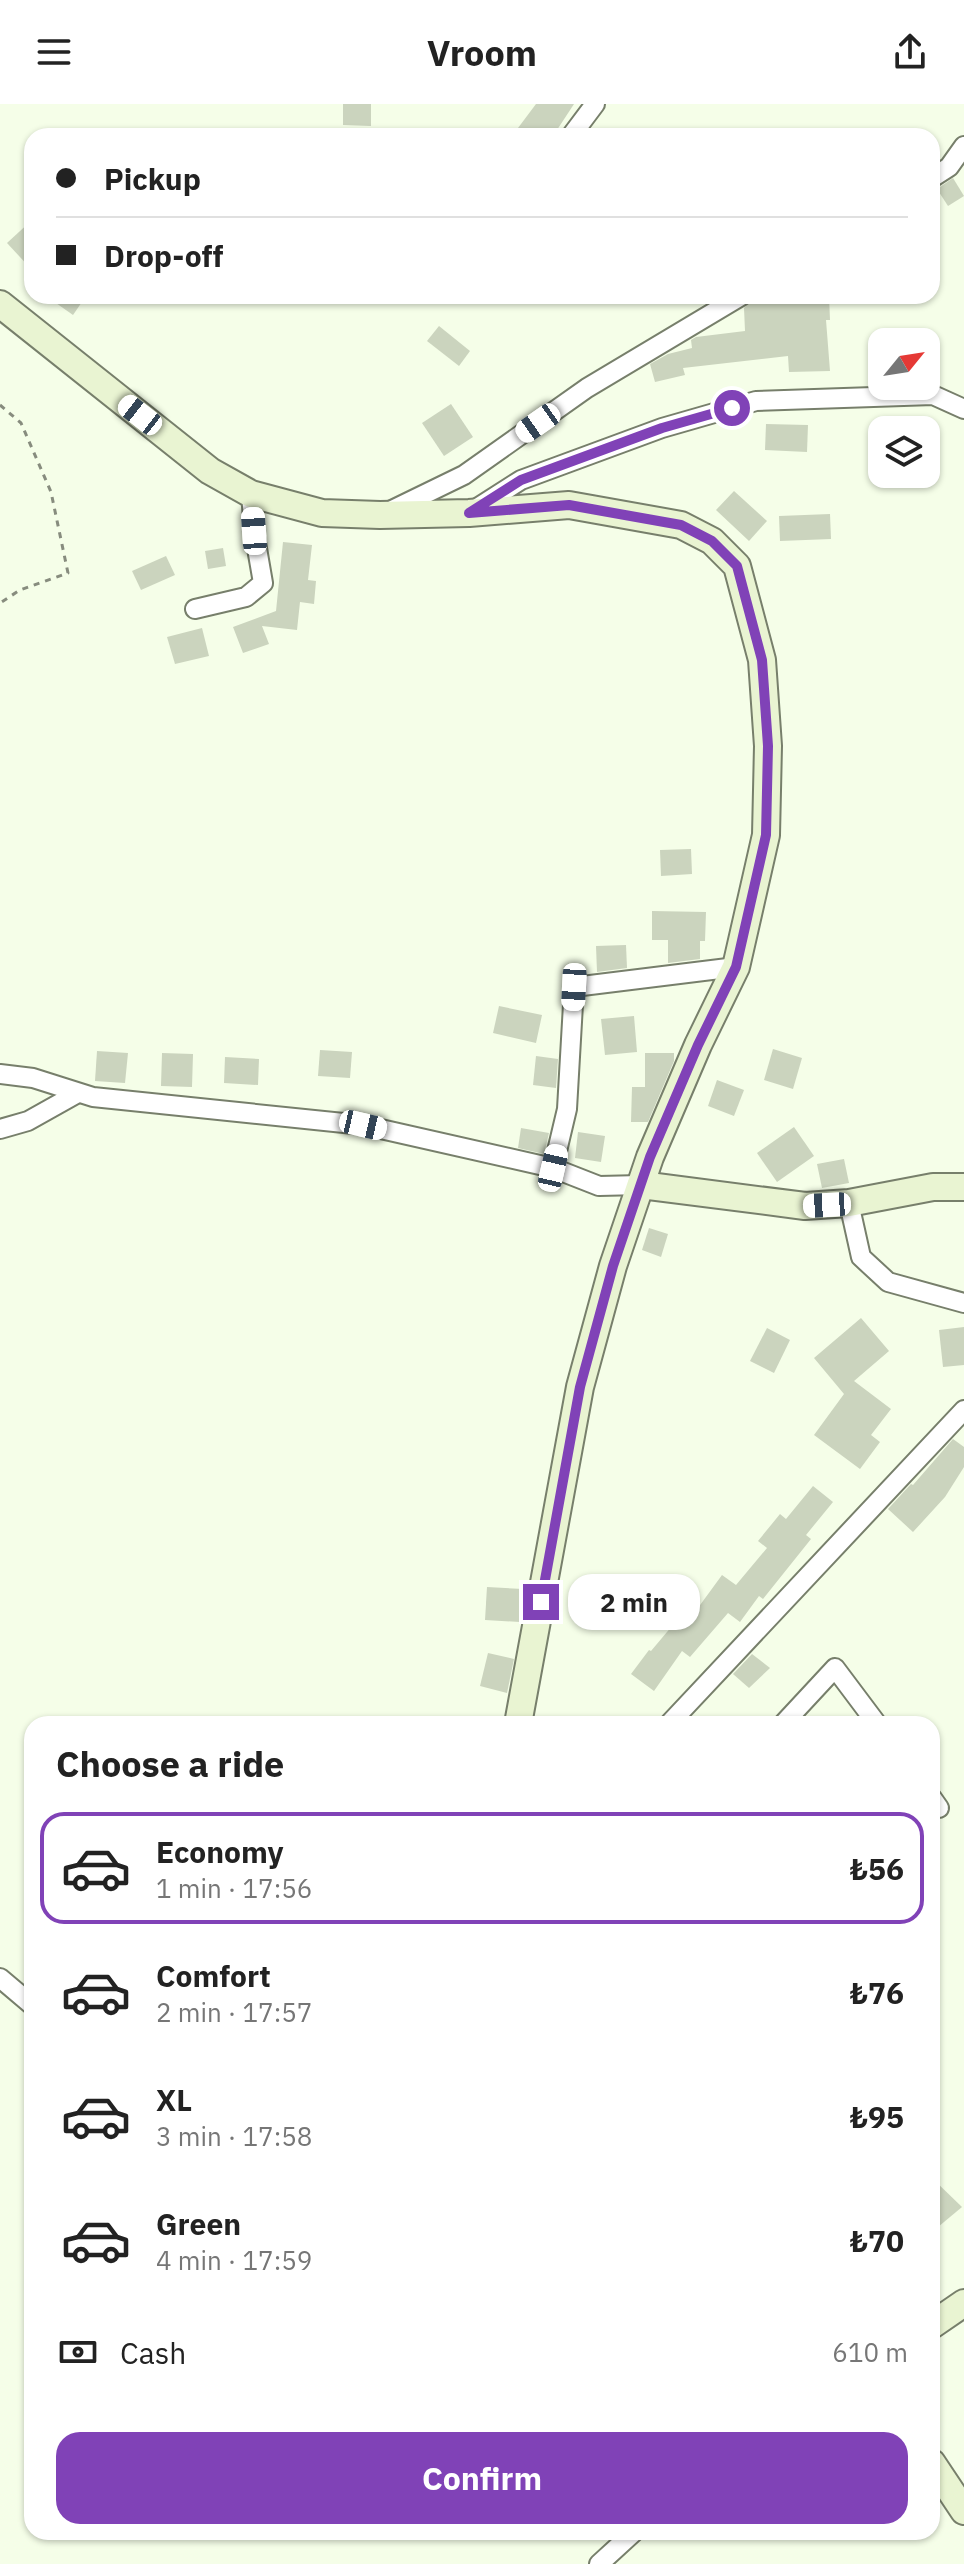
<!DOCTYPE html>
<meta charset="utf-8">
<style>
:root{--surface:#fff;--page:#f6f6f6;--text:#222;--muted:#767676;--line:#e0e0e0;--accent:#8042b7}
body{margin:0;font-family:"IBM Plex Sans",sans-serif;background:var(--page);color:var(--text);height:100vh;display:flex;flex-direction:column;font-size:30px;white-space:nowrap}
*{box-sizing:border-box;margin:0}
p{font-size:26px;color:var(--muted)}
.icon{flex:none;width:44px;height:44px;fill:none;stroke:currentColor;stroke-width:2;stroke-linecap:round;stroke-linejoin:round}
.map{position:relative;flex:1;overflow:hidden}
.sheet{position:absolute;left:24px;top:1612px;width:916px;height:824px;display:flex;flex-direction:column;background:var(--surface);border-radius:24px;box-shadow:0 2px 6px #0004}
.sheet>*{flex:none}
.hud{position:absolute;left:24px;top:24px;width:916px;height:176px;border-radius:24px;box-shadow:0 2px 6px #0004;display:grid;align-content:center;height:176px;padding:0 32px;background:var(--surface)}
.needle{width:52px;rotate:60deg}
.fabs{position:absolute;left:868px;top:224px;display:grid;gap:16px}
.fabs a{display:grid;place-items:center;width:72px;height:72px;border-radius:16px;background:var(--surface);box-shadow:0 2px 6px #0004;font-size:40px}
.end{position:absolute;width:36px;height:36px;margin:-18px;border:10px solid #8042b7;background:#fff;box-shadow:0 0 0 4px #fff}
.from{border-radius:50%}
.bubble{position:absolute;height:56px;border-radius:24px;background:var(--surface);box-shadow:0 2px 6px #0004;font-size:26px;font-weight:700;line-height:56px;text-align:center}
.car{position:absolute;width:24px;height:48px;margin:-24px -12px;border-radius:10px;box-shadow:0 0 6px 2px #0007;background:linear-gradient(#fff 24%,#345 0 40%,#fff 0 76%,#345 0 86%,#fff 0)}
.hud b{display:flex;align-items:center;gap:28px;height:76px;font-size:30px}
.hud b+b{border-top:2px solid var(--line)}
.hud i{width:20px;height:20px;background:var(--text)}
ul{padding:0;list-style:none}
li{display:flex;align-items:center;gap:24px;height:112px;margin:0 16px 12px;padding:0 16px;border:4px solid transparent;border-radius:24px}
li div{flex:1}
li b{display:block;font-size:30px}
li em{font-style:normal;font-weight:700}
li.on{border-color:var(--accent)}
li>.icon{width:72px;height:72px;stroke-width:1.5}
h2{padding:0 32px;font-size:36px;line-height:96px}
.pay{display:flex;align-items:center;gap:20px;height:88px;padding:0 32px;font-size:30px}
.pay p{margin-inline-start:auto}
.primary-button{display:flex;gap:16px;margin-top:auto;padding:16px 32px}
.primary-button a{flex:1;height:92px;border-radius:24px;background:var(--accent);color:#fff;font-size:32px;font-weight:700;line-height:92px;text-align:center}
header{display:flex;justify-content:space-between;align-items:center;height:104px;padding:0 32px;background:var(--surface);font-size:36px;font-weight:700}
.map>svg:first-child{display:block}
</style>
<header><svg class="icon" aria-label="menu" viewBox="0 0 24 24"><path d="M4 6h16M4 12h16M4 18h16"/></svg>Vroom<svg class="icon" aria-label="share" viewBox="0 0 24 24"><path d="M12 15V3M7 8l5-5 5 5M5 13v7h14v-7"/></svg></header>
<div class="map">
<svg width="964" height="2460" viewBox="0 0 964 2460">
<rect width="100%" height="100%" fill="#f5fee8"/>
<!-- building -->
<g fill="#cbd4be">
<polygon points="343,0 371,0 371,22 343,21"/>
<polygon points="536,0 574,0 553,32 512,32"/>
<polygon points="953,74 964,92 948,102 937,85"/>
<polygon points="32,116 32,166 7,139"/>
<polygon points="46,192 86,192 73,211"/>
<polygon points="829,192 830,216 826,216 830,267 789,268 788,252 683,264 685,271 655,278 650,260 668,250 692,244 691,236 696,233 745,227 744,204 753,194"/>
<polygon points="439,222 470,247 459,262 427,237"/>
<polygon points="451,300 473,333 444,352 422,319"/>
<polygon points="766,320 808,321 807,348 765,346"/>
<polygon points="734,387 767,417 749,437 716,406"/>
<polygon points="830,410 831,435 780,437 779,412"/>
<polygon points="283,438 312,441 308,476 316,477 314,500 300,498 297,526 262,522 269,540 243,549 233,523 276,507"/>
<polygon points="223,444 226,462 208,465 205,447"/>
<polygon points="166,452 175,471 141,486 132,467"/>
<polygon points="202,524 209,552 175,560 167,533"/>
<polygon points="691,745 692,770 661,772 660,746"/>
<polygon points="652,807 706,808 705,837 700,837 700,855 668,859 668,836 652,836"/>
<polygon points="626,841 627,864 597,868 596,842"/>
<polygon points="499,902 542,911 536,939 493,929"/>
<polygon points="634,912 637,948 605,951 601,915"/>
<polygon points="773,945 802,954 793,985 764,976"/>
<polygon points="320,946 352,948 350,974 318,972"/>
<polygon points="97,947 128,949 125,979 95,977"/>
<polygon points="162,949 193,950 192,983 161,982"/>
<polygon points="645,949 674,949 674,957 648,1018 631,1018 632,983 645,983"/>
<polygon points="536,952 558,955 556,984 533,981"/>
<polygon points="225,953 259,955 258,981 224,979"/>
<polygon points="717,976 744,986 734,1012 708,1002"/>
<polygon points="794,1023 814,1052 777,1078 757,1049"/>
<polygon points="521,1024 549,1029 544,1050 518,1044"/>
<polygon points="578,1028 605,1032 601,1058 575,1054"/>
<polygon points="844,1055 849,1079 822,1084 817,1060"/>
<polygon points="649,1124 668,1130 661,1153 642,1146"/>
<polygon points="861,1214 889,1247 854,1277 891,1305 871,1331 880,1338 860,1365 814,1331 844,1290 814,1254"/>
<polygon points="964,1223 964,1261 943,1263 939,1226"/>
<polygon points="767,1224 790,1236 774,1269 750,1257"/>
<polygon points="953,1335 964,1343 964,1363 945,1393 913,1428 888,1405 911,1380 913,1381"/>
<polygon points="813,1382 833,1398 806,1431 811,1435 763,1495 759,1492 740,1518 728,1509 690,1553 682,1547 654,1587 631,1570 649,1546 651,1547 688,1503 695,1508 722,1471 736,1481 767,1444 758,1437 780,1410 786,1415"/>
<polygon points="487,1483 523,1485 520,1518 485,1516"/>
<polygon points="488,1549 514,1555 507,1589 480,1582"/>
<polygon points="752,1550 770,1564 749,1584 733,1570"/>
<polygon points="932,2074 962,2103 932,2128"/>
</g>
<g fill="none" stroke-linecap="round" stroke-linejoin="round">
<!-- street casing -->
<g stroke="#777f6b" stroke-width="22">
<g id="street">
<polyline points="571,32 595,0"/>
<polyline points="932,74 949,63 964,42"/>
<polyline points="474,406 521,376 662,324 756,297 933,291 964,305"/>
<polyline points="390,407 464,371 587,284 741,192"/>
<polyline points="195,505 246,493 263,479 254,427 251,390"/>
<polyline points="0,970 33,974 93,993 363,1021 553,1064 599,1082 641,1081"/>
<polyline points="0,1025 28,1017 78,989"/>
<polyline points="553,1064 567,1005 574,883 736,863"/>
<polyline points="849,1099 861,1153 888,1178 964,1199"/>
<polyline points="669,1620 964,1306"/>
<polyline points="783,1620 835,1564 877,1620"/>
<polyline points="932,1694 939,1704"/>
<polyline points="0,1874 32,1901"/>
<polyline points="599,2460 634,2428"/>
</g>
</g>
<!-- secondary casing -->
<g stroke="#777f6b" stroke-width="30">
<g id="secondary">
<polyline points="0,200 210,367 251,390 322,409 380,411 469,409 569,401 681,421 712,437 737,462 762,556 768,642 766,731 736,863 698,941 650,1053 613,1162 580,1283 518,1620"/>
<polyline points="641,1081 805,1102 849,1099 933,1083 964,1083"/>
<polyline points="932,2221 964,2199"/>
<polyline points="932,2359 964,2407"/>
</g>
</g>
<!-- path -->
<polyline stroke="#878c7e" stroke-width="3" stroke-dasharray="6 6" stroke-linecap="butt" points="0,301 21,319 51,388 68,469 20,486 0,499"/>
<!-- street -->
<use href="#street" stroke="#fff" stroke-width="18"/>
<!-- secondary -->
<use href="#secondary" stroke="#e9f4d2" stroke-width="26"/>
</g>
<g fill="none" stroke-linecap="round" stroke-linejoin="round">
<!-- route -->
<polyline stroke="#8042b7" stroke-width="10" points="541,1498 580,1283 613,1162 650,1053 698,941 736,863 766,731 768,642 762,556 737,462 712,437 681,421 569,401 469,409 521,376 662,324 732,304"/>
</g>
</svg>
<div class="fabs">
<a><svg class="needle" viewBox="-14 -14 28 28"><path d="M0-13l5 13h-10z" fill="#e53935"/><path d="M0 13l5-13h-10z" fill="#767676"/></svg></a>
<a><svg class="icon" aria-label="layers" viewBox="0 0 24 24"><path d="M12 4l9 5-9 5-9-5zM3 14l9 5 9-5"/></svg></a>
</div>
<i class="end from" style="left:732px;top:304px"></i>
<i class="end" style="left:541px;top:1498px"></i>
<div class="bubble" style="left:568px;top:1470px;width:132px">2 min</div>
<i class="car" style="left:140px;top:311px;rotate:308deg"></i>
<i class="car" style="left:538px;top:319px;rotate:235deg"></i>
<i class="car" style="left:254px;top:427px;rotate:356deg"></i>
<i class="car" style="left:574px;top:883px;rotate:183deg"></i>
<i class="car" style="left:363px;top:1021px;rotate:103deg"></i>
<i class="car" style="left:553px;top:1064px;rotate:13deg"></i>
<i class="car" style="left:827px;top:1101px;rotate:267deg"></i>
<div class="hud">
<b><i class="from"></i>Pickup</b>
<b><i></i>Drop-off</b>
</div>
<section class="sheet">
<h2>Choose a ride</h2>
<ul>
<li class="on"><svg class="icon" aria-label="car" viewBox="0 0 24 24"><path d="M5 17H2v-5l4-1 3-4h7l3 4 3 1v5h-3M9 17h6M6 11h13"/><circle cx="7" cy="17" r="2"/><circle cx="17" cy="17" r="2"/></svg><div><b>Economy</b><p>1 min · 17:56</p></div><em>₺56</em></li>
<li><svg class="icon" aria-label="car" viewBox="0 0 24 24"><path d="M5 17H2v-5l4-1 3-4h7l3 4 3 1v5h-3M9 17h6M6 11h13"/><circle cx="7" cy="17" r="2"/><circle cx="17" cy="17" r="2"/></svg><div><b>Comfort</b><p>2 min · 17:57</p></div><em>₺76</em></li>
<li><svg class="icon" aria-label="car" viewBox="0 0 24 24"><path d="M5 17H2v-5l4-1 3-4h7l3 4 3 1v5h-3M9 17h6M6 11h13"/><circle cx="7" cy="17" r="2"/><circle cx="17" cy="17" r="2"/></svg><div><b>XL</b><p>3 min · 17:58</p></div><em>₺95</em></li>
<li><svg class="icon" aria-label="car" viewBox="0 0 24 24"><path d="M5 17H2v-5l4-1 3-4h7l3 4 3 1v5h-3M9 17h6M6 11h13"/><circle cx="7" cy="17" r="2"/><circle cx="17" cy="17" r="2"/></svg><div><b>Green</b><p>4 min · 17:59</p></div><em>₺70</em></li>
</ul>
<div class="pay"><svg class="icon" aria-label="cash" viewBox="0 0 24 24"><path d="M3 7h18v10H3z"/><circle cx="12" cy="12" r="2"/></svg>Cash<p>610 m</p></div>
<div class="primary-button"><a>Confirm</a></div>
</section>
</div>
